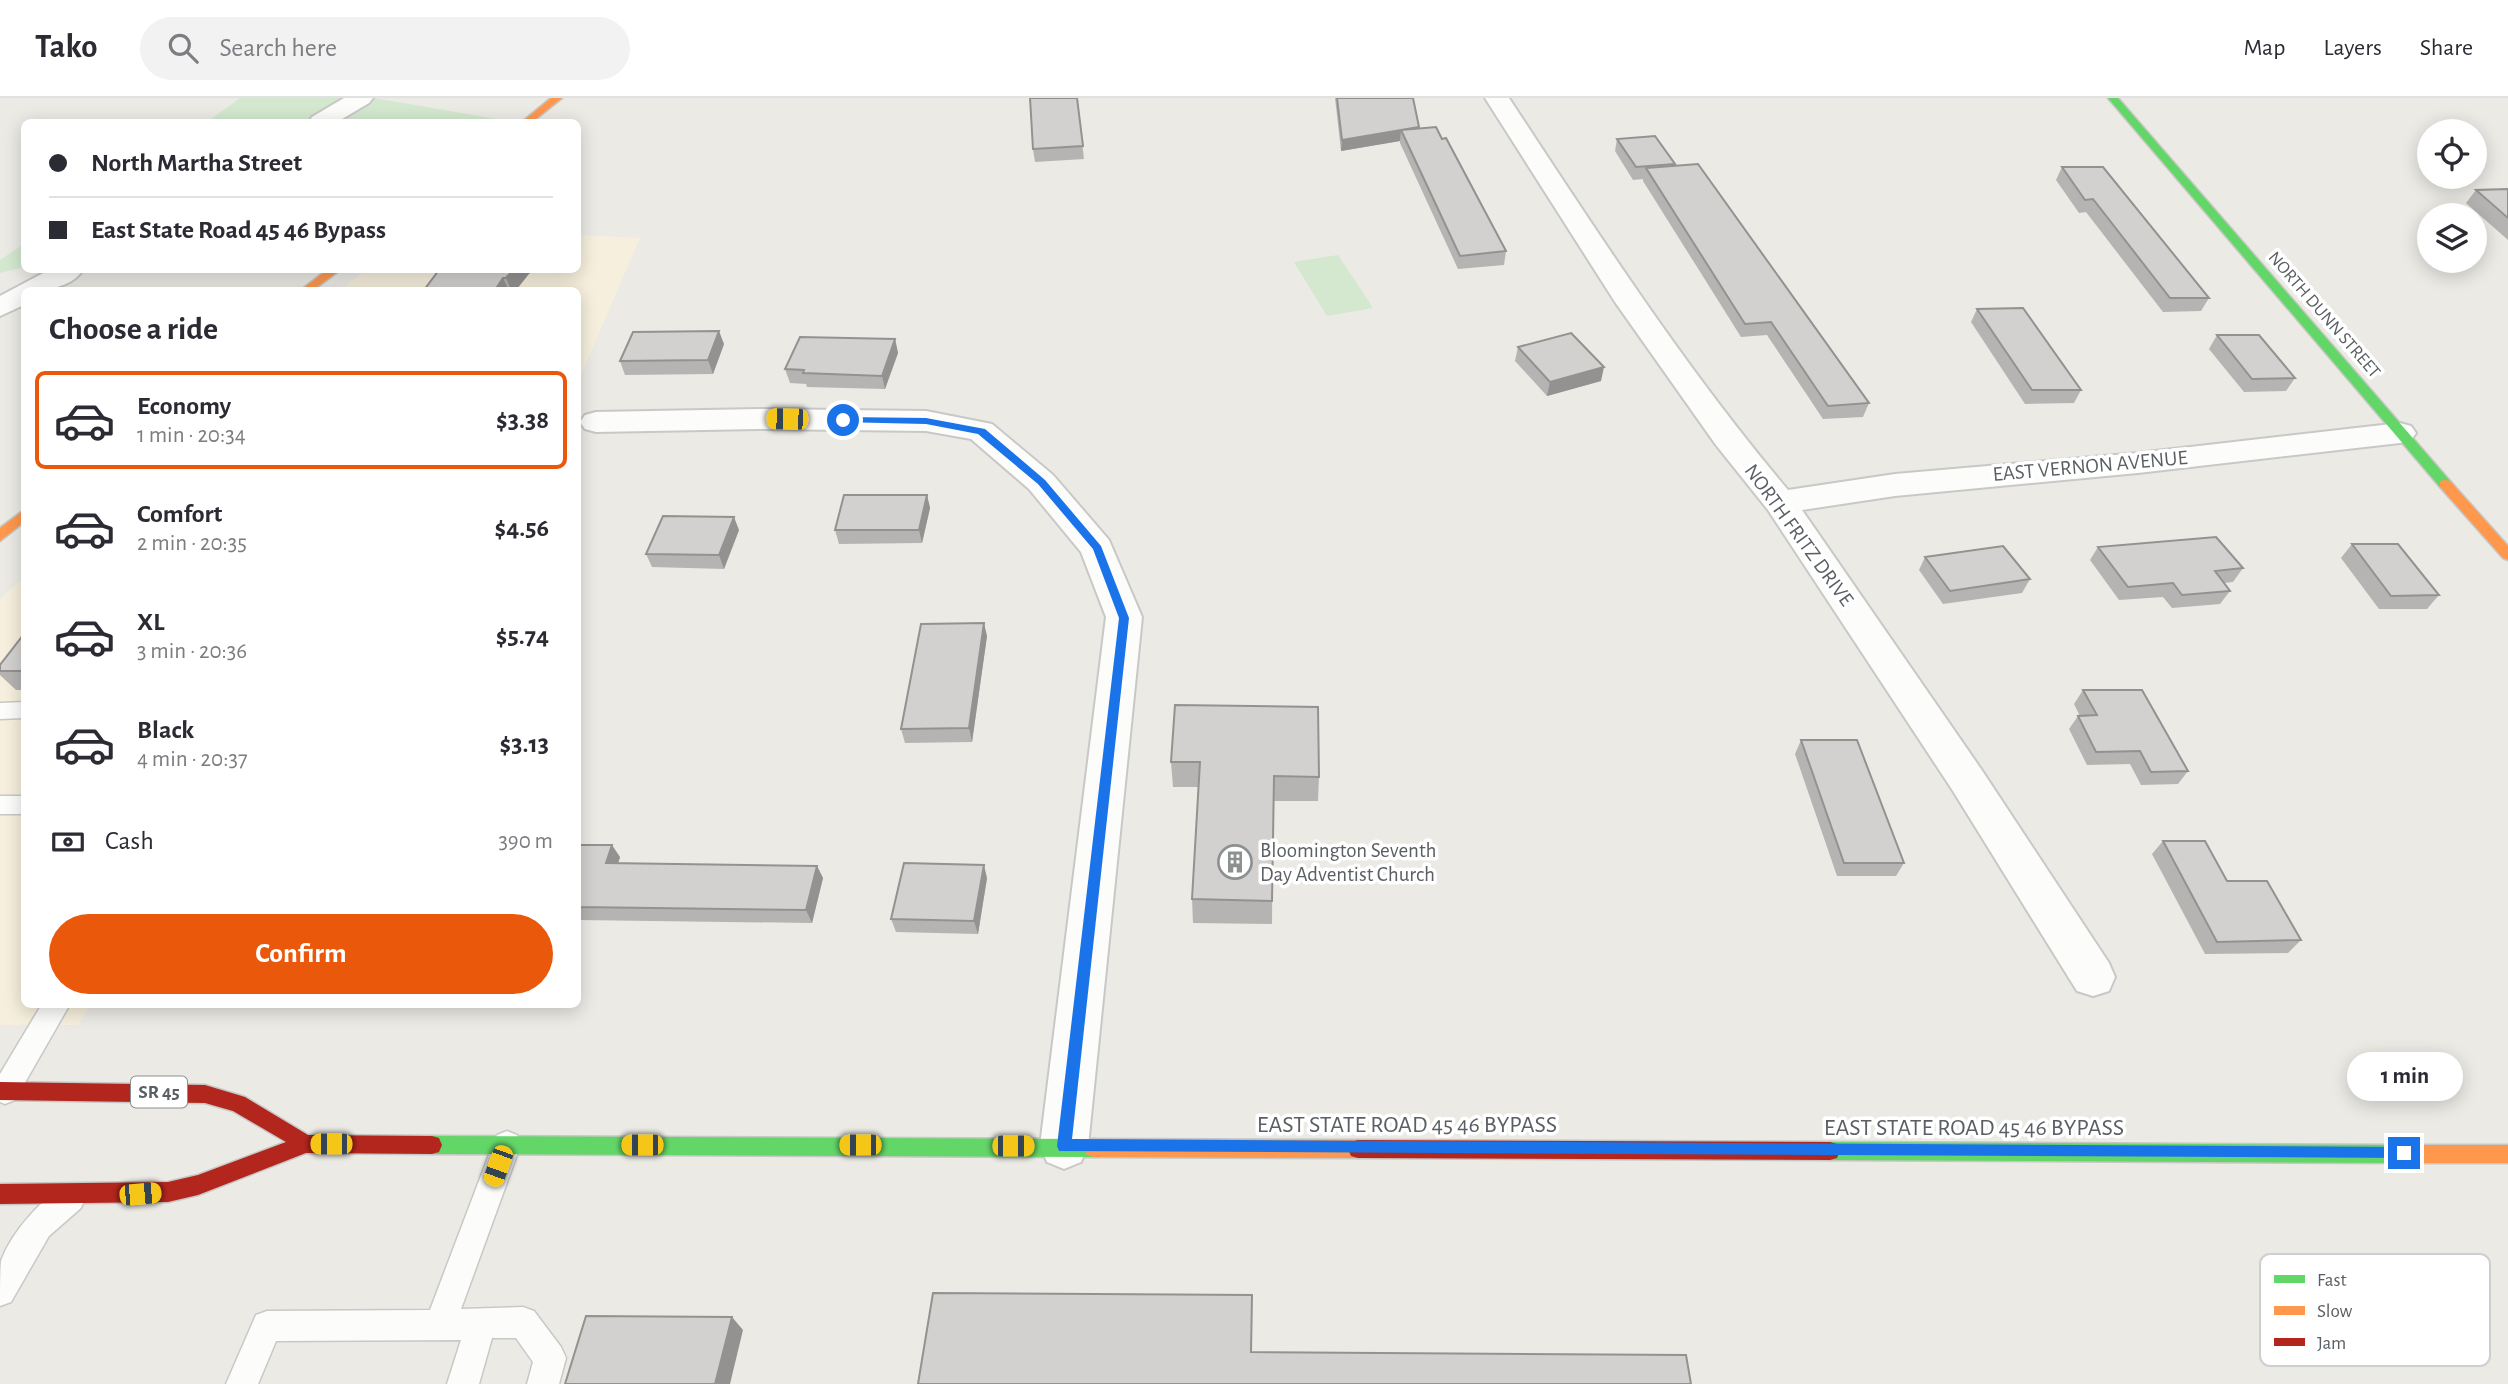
<!DOCTYPE html>
<meta charset="utf-8">
<style>
:root{--surface:#fff;--page:#f2f2f3;--text:#2b2b33;--muted:#7c7c81;--line:#e1e1e2;--accent:#ea580c}
body{margin:0;font-family:"Alegreya Sans",sans-serif;background:var(--page);color:var(--text);height:100vh;display:flex;flex-direction:column;font-size:26px;white-space:nowrap}
*{box-sizing:border-box;margin:0}
p{font-size:23px;color:var(--muted)}
.icon{flex:none;width:38px;height:38px;fill:none;stroke:currentColor;stroke-width:2;stroke-linecap:round;stroke-linejoin:round}
.map{position:relative;flex:1;overflow:hidden}
.sheet{position:absolute;left:21px;top:189px;width:560px;height:721px;display:flex;flex-direction:column;background:var(--surface);border-radius:10px;box-shadow:0 4px 18px #0003}
.sheet>*{flex:none}
.banner{position:absolute;left:21px;top:21px;width:560px;height:154px;border-radius:10px;box-shadow:0 4px 18px #0003;display:grid;align-content:center;height:154px;padding:0 28px;background:var(--surface)}
.fabs{position:absolute;left:2417px;top:21px;display:grid;gap:14px}
.fabs a{display:grid;place-items:center;width:70px;height:70px;border-radius:50%;background:var(--surface);box-shadow:0 4px 18px #0003;font-size:35px}
.end{position:absolute;width:32px;height:32px;margin:-16px;border:9px solid #1a73e8;background:#fff;box-shadow:0 0 0 4px #fff}
.from{border-radius:50%}
.bubble{position:absolute;height:49px;border-radius:24px;background:var(--surface);box-shadow:0 4px 18px #0003;font-size:23px;font-weight:700;line-height:49px;text-align:center}
.car{position:absolute;width:21px;height:42px;margin:-21px -10px;border-radius:9px;box-shadow:0 0 5px 2px #0007;background:linear-gradient(#f5c518 24%,#345 0 40%,#f5c518 0 76%,#345 0 86%,#f5c518 0)}
.banner b{display:flex;align-items:center;gap:24px;height:66px;font-size:26px}
.banner b+b{border-top:2px solid var(--line)}
.banner i{width:18px;height:18px;background:var(--text)}
ul{padding:0;list-style:none}
li{display:flex;align-items:center;gap:21px;height:98px;margin:0 14px 10px;padding:0 14px;border:4px solid transparent;border-radius:10px}
li div{flex:1}
li b{display:block;font-size:26px}
li em{font-style:normal;font-weight:700}
li.selected{border-color:var(--accent)}
li>.icon{width:63px;height:63px;stroke-width:1.5}
h2{padding:0 28px;font-size:32px;line-height:84px}
.pay{display:flex;align-items:center;gap:18px;height:77px;padding:0 28px;font-size:26px}
.pay p{margin-inline-start:auto}
.primary-button{display:flex;gap:14px;margin-top:auto;padding:14px 28px}
.primary-button a{flex:1;height:80px;border-radius:42px;background:var(--accent);color:#fff;font-size:28px;font-weight:700;line-height:80px;text-align:center}
header{display:flex;align-items:center;gap:42px;box-sizing:border-box;height:98px;padding:0 35px;background:var(--surface);border-bottom:2px solid var(--line)}
header strong{font-size:33px}
nav{display:flex;gap:38px;margin-inline-start:auto;font-size:24px}
.search{width:490px;height:63px;background:var(--page);display:flex;align-items:center;gap:18px;box-sizing:border-box;padding:0 24px;border-radius:38px;color:var(--muted);font-size:26px}
.map>svg:first-child{display:block}
</style>
<header>
<strong>Tako</strong>
<div class="search"><svg class="icon" aria-label="search" viewBox="0 0 24 24"><circle cx="10" cy="10" r="6"/><path d="M15 15l6 6"/></svg>Search here</div>
<nav><a>Map</a><a>Layers</a><a>Share</a></nav>
</header>
<div class="map">
<svg width="2508" height="1286" viewBox="0 0 2508 1286">
<rect width="100%" height="100%" fill="#ebeae5"/>
<!-- commercial -->
<g fill="#f6efdd">
<polygon points="578,137 640,140 578,284 578,192 341,192 365,172 578,172"/>
<polygon points="24,479 24,906 91,907 78,927 0,927 0,501"/>
</g>
<!-- green -->
<g fill="#d3e8cf">
<polygon points="240,0 374,0 502,22 498,24 207,24"/>
<polygon points="24,146 24,169 0,175 0,162"/>
<polygon points="1338,157 1373,210 1327,218 1294,164"/>
</g>
<g fill="none" stroke-linecap="round" stroke-linejoin="round">
<!-- lane casing -->
<g stroke="#c8c8c7" stroke-width="3">
<g id="lane">
<polygon points="24,604 24,620 0,621 0,605"/>
<rect x="0" y="698" width="24" height="18"/>
<polygon points="42,906 70,906 15,1002 5,1006 0,1004 0,976"/>
<polygon points="507,1033 517,1037 521,1046 461,1211 523,1209 534,1213 561,1249 566,1260 559,1286 527,1286 533,1264 516,1240 492,1240 479,1286 447,1286 461,1242 276,1243 258,1286 226,1286 256,1217 267,1213 430,1212 493,1046 497,1037"/>
<path d="M71,1086l10,4 4,10 -4,10 -32,28 -38,66 -11,4c0,-13 0,-33 1,-45 10,-28 42,-66 70,-77z"/>
</g>
</g>
<!-- street casing -->
<g stroke="#c8c8c7" stroke-width="4">
<g id="street">
<polygon points="344,0 373,0 369,5 337,24 309,24 312,19"/>
<path d="M1485,0h24c88,134 175,269 279,392l107,-16 243,-21 262,-30 11,3 5,7 -5,7 -11,3 -262,30 -243,23 -93,14 179,259 128,194 6,14 -6,14 -16,5 -16,-5 -124,-200 -185,-281 -52,-65 -101,-143z"/>
<path d="M49,172h34c-13,19 -38,20 -59,20v15l-24,11v-20z"/>
<polygon points="759,311 926,313 992,326 1053,377 1109,442 1142,519 1088,1048 1081,1064 1064,1071 1047,1064 1040,1048 1106,519 1081,454 1029,391 971,341 926,333 759,331 596,334 585,331 580,324 585,317 596,314"/>
</g>
</g>
<!-- fast casing -->
<g stroke="#c7c7c5" stroke-width="3">
<g id="fast">
<polygon points="2108,0 2118,0 2450,383 2450,389 2440,389"/>
<polygon points="432,1038 1094,1041 1101,1043 1104,1050 1101,1057 1094,1059 432,1056 425,1054 422,1047 425,1040"/>
<polygon points="1830,1044 2399,1047 2406,1049 2409,1056 2406,1063 2399,1065 1830,1062 1823,1060 1820,1053 1823,1046"/>
</g>
</g>
<!-- slow casing -->
<g stroke="#c7c7c5" stroke-width="3">
<g id="slow">
<polygon points="551,0 562,0 532,24 522,24"/>
<polygon points="327,172 340,172 313,192 301,192"/>
<polygon points="2445,382 2450,383 2508,448 2508,462 2503,460 2440,389 2440,383"/>
<polygon points="24,412 24,424 0,443 0,430"/>
<polygon points="1094,1041 1358,1042 1365,1044 1368,1051 1365,1058 1358,1060 1094,1059 1087,1057 1084,1050 1087,1043"/>
<polygon points="2399,1047 2508,1047 2508,1065 2399,1065 2392,1063 2389,1056 2392,1049"/>
</g>
</g>
<!-- jam casing -->
<g stroke="#c7c7c5" stroke-width="3">
<g id="jam">
<polygon points="0,984 205,987 245,999 308,1037 432,1038 439,1040 442,1047 439,1054 432,1056 306,1055 198,1097 168,1104 0,1106 0,1086 168,1084 198,1077 286,1044 233,1013 205,1005 0,1002"/>
<polygon points="1358,1042 1830,1044 1837,1046 1840,1053 1837,1060 1830,1062 1358,1060 1351,1058 1348,1051 1351,1044"/>
</g>
</g>
<!-- lane -->
<use href="#lane" fill="#fcfcfb" fill-rule="evenodd"/>
<!-- street -->
<use href="#street" fill="#fcfcfb" fill-rule="evenodd"/>
<!-- fast -->
<use href="#fast" fill="#63d668" fill-rule="evenodd"/>
<!-- slow -->
<use href="#slow" fill="#ff974d" fill-rule="evenodd"/>
<!-- jam -->
<use href="#jam" fill="#b3261e" fill-rule="evenodd"/>
</g>
<!-- wall -->
<g fill="#b5b4b2">
<polygon points="1077,0 1084,61 1035,64 1033,51"/>
<polygon points="1335,0 1413,0 1418,30 1506,153 1504,167 1458,171 1400,45 1400,43 1341,53"/>
<polygon points="1617,41 1675,66 1675,67 1869,305 1863,319 1823,321 1767,237 1741,239 1643,83 1643,81 1633,82 1615,53"/>
<polygon points="2062,69 2209,200 2201,213 2163,214 2086,114 2079,115 2056,82"/>
<polygon points="2508,91 2508,142 2466,105 2476,92"/>
<polygon points="532,172 516,192 424,192"/>
<polygon points="1977,211 2081,292 2074,305 2025,306 1971,224"/>
<polygon points="2217,237 2295,280 2286,293 2244,294 2209,251"/>
<polygon points="895,241 898,255 885,291 807,289 806,286 790,285 785,271"/>
<polygon points="724,246 713,276 625,277 620,263"/>
<polygon points="1518,249 1601,283 1547,298 1515,263"/>
<polygon points="927,397 930,410 922,445 839,446 835,432"/>
<polygon points="739,432 724,471 652,469 646,456"/>
<polygon points="2352,446 2439,497 2427,511 2379,511 2341,460"/>
<polygon points="2098,449 2243,470 2233,484 2224,485 2230,493 2220,506 2172,510 2163,499 2119,502 2090,462"/>
<polygon points="1925,459 2030,481 2022,495 1943,506 1919,472"/>
<polygon points="24,536 24,592 16,592 0,577 0,567"/>
<polygon points="987,538 972,644 905,645 901,631"/>
<polygon points="2083,592 2188,673 2178,686 2141,687 2130,666 2087,667 2069,631 2078,618 2080,618 2074,606"/>
<polygon points="1175,607 1319,679 1318,703 1273,703 1272,826 1193,825 1192,801 1198,689 1173,689 1171,664"/>
<polygon points="1801,642 1904,765 1896,778 1837,778 1795,656"/>
<polygon points="2163,743 2227,783 2301,842 2288,855 2205,856 2152,756"/>
<polygon points="578,747 620,759 618,766 817,768 823,780 812,825 578,822"/>
<polygon points="987,780 978,836 896,834 891,821"/>
</g>
<!-- shaded-wall -->
<g fill="#949291">
<polygon points="1419,29 1418,40 1401,32 1400,43 1341,53 1342,42"/>
<polygon points="513,172 532,172 516,192 511,192 506,180"/>
<polygon points="503,180 509,192 495,192"/>
<polygon points="719,233 724,246 713,276 708,262"/>
<polygon points="895,241 898,255 885,291 882,278"/>
<polygon points="1604,269 1601,283 1547,298 1550,284"/>
<polygon points="927,397 930,410 922,445 919,432"/>
<polygon points="734,419 739,432 724,471 719,457"/>
<polygon points="984,525 987,538 972,644 969,630"/>
<polygon points="612,747 620,759 614,778 606,765"/>
<polygon points="984,767 987,780 978,836 974,823"/>
<polygon points="817,768 823,780 812,825 806,812"/>
<polygon points="732,1219 743,1232 730,1286 715,1286"/>
</g>
<!-- building -->
<g fill="#d3d1cf" stroke="#949291" stroke-width="2">
<polygon points="1030,0 1077,0 1083,48 1033,51"/>
<polygon points="1337,0 1413,0 1419,29 1342,42"/>
<polygon points="1436,29 1442,41 1446,40 1506,153 1460,158 1401,32"/>
<polygon points="1655,38 1675,66 1636,69 1617,41"/>
<polygon points="1698,66 1869,305 1828,308 1771,224 1745,226 1646,70"/>
<polygon points="2062,69 2103,69 2209,200 2170,200 2093,101 2085,102"/>
<polygon points="2508,91 2508,120 2476,92"/>
<polygon points="439,172 513,172 506,180 503,180 495,192 424,192"/>
<polygon points="2023,210 2081,292 2032,292 1977,211"/>
<polygon points="719,233 708,262 620,263 633,234"/>
<polygon points="1571,235 1604,269 1550,284 1518,249"/>
<polygon points="2217,237 2259,237 2295,280 2252,281"/>
<polygon points="800,239 895,241 882,278 803,275 804,272 785,271"/>
<polygon points="844,397 927,397 919,432 835,432"/>
<polygon points="663,418 734,419 719,457 646,456"/>
<polygon points="2216,439 2243,470 2215,473 2230,493 2182,497 2173,485 2128,489 2098,449"/>
<polygon points="2352,446 2398,446 2439,497 2391,498"/>
<polygon points="2003,448 2030,481 1950,493 1925,459"/>
<polygon points="984,525 969,630 901,631 921,526"/>
<polygon points="24,536 24,573 0,573 0,567"/>
<polygon points="2083,592 2142,592 2188,673 2151,674 2140,653 2096,654 2078,618 2097,617"/>
<polygon points="1175,607 1318,609 1319,679 1274,678 1272,803 1192,801 1200,664 1171,664"/>
<polygon points="1801,642 1857,642 1904,765 1844,765"/>
<polygon points="2163,743 2205,743 2227,783 2267,783 2301,842 2217,844"/>
<polygon points="578,747 612,747 606,765 817,768 806,812 578,809"/>
<polygon points="904,765 984,767 974,823 891,821"/>
<polygon points="933,1195 1252,1197 1251,1254 1686,1257 1691,1286 918,1286"/>
<polygon points="586,1218 732,1219 715,1286 565,1286"/>
</g>
<!-- route -->
<polygon fill="#1a73e8" points="843,319 926,320 985,331 1045,382 1101,448 1129,520 1072,1041 2404,1049 2409,1051 2409,1060 1059,1053 1057,1048 1119,520 1093,451 1038,386 978,336 926,326 839,324 838,322"/>
<!-- icons -->
<defs>
<g id="building-ring" transform="scale(1.75)"><circle r="9.5" fill="#fff" stroke="#8d9090" stroke-width="1.5"/><path d="M-4-6H4V6H1V3H-1V6H-4ZM-2.5-4.3h1.7v1.8h-1.7ZM.8-4.3h1.7v1.8H.8ZM-2.5-1h1.7V.8h-1.7ZM.8-1h1.7V.8H.8Z" fill="#8d9090"/></g>
</defs>
<g fill-rule="evenodd">
<use href="#building-ring" x="1235" y="764"/>
</g>
<g text-anchor="middle" dominant-baseline="central" stroke-width="7" stroke-linejoin="round" paint-order="stroke">
<!-- far-street labels -->
<g font-size="18" fill="#5a5f63" stroke="#fff">
<text transform="translate(2324 217) rotate(49)">NORTH DUNN STREET</text>
</g>
<!-- shield labels -->
<rect fill="#fff" stroke="#8c8f92" stroke-width="2" x="131" y="978.5" width="56" height="31" rx="5"/>
<g font-size="19" font-weight="bold" fill="#5a5f63">
<text x="159" y="994">SR 45</text>
</g>
<!-- street labels -->
<g font-size="21" fill="#5a5f63" stroke="#fff">
<text transform="translate(2090 368) rotate(-5)">EAST VERNON AVENUE</text>
<text transform="translate(1799 437) rotate(54)">NORTH FRITZ DRIVE</text>
</g>
<!-- poi labels -->
<g font-size="21" fill="#5a5f63" stroke="#fff" text-anchor="start">
<text x="1260" y="752">Bloomington Seventh<tspan x="1260" dy="24">Day Adventist Church</tspan></text>
</g>
<!-- near-street labels -->
<g font-size="24" fill="#5a5f63" stroke="#fff">
<text x="1407" y="1027">EAST STATE ROAD 45 46 BYPASS</text>
<text x="1974" y="1030">EAST STATE ROAD 45 46 BYPASS</text>
</g>
</g>
<!-- legend -->
<rect x="2260" y="1156" width="230" height="112" rx="10" fill="#fff" stroke="#cecfd0" stroke-width="2"/>
<rect x="2274" y="1177" width="31" height="8" fill="#63d668"/>
<rect x="2274" y="1208" width="31" height="9" fill="#ff974d"/>
<rect x="2274" y="1240" width="31" height="8" fill="#b3261e"/>
<g font-size="19" fill="#5a5f63">
<text x="2317" y="1188">Fast</text>
<text x="2317" y="1219">Slow</text>
<text x="2317" y="1251">Jam</text>
</g>
</svg>
<div class="fabs">
<a><svg class="icon" aria-label="locate" viewBox="0 0 24 24"><circle cx="12" cy="12" r="6"/><path d="M12 2v4M12 18v4M2 12h4M18 12h4"/></svg></a>
<a><svg class="icon" aria-label="layers" viewBox="0 0 24 24"><path d="M12 4l9 5-9 5-9-5zM3 14l9 5 9-5"/></svg></a>
</div>
<i class="end from" style="left:843px;top:322px"></i>
<i class="end" style="left:2404px;top:1055px"></i>
<div class="bubble" style="left:2347px;top:954px;width:116px">1 min</div>
<i class="car" style="left:787px;top:321px;rotate:271deg"></i>
<i class="car" style="left:331px;top:1046px;rotate:270deg"></i>
<i class="car" style="left:642px;top:1047px;rotate:270deg"></i>
<i class="car" style="left:860px;top:1047px;rotate:270deg"></i>
<i class="car" style="left:1013px;top:1048px;rotate:90deg"></i>
<i class="car" style="left:498px;top:1068px;rotate:200deg"></i>
<i class="car" style="left:140px;top:1096px;rotate:85deg"></i>
<div class="banner">
<b><i class="from"></i>North Martha Street</b>
<b><i></i>East State Road 45 46 Bypass</b>
</div>
<section class="sheet">
<h2>Choose a ride</h2>
<ul>
<li class="selected"><svg class="icon" aria-label="car" viewBox="0 0 24 24"><path d="M5 17H2v-5l4-1 3-4h7l3 4 3 1v5h-3M9 17h6M6 11h13"/><circle cx="7" cy="17" r="2"/><circle cx="17" cy="17" r="2"/></svg><div><b>Economy</b><p>1 min · 20:34</p></div><em>$3.38</em></li>
<li><svg class="icon" aria-label="car" viewBox="0 0 24 24"><path d="M5 17H2v-5l4-1 3-4h7l3 4 3 1v5h-3M9 17h6M6 11h13"/><circle cx="7" cy="17" r="2"/><circle cx="17" cy="17" r="2"/></svg><div><b>Comfort</b><p>2 min · 20:35</p></div><em>$4.56</em></li>
<li><svg class="icon" aria-label="car" viewBox="0 0 24 24"><path d="M5 17H2v-5l4-1 3-4h7l3 4 3 1v5h-3M9 17h6M6 11h13"/><circle cx="7" cy="17" r="2"/><circle cx="17" cy="17" r="2"/></svg><div><b>XL</b><p>3 min · 20:36</p></div><em>$5.74</em></li>
<li><svg class="icon" aria-label="car" viewBox="0 0 24 24"><path d="M5 17H2v-5l4-1 3-4h7l3 4 3 1v5h-3M9 17h6M6 11h13"/><circle cx="7" cy="17" r="2"/><circle cx="17" cy="17" r="2"/></svg><div><b>Black</b><p>4 min · 20:37</p></div><em>$3.13</em></li>
</ul>
<div class="pay"><svg class="icon" aria-label="cash" viewBox="0 0 24 24"><path d="M3 7h18v10H3z"/><circle cx="12" cy="12" r="2"/></svg>Cash<p>390 m</p></div>
<div class="primary-button"><a>Confirm</a></div>
</section>
</div>
